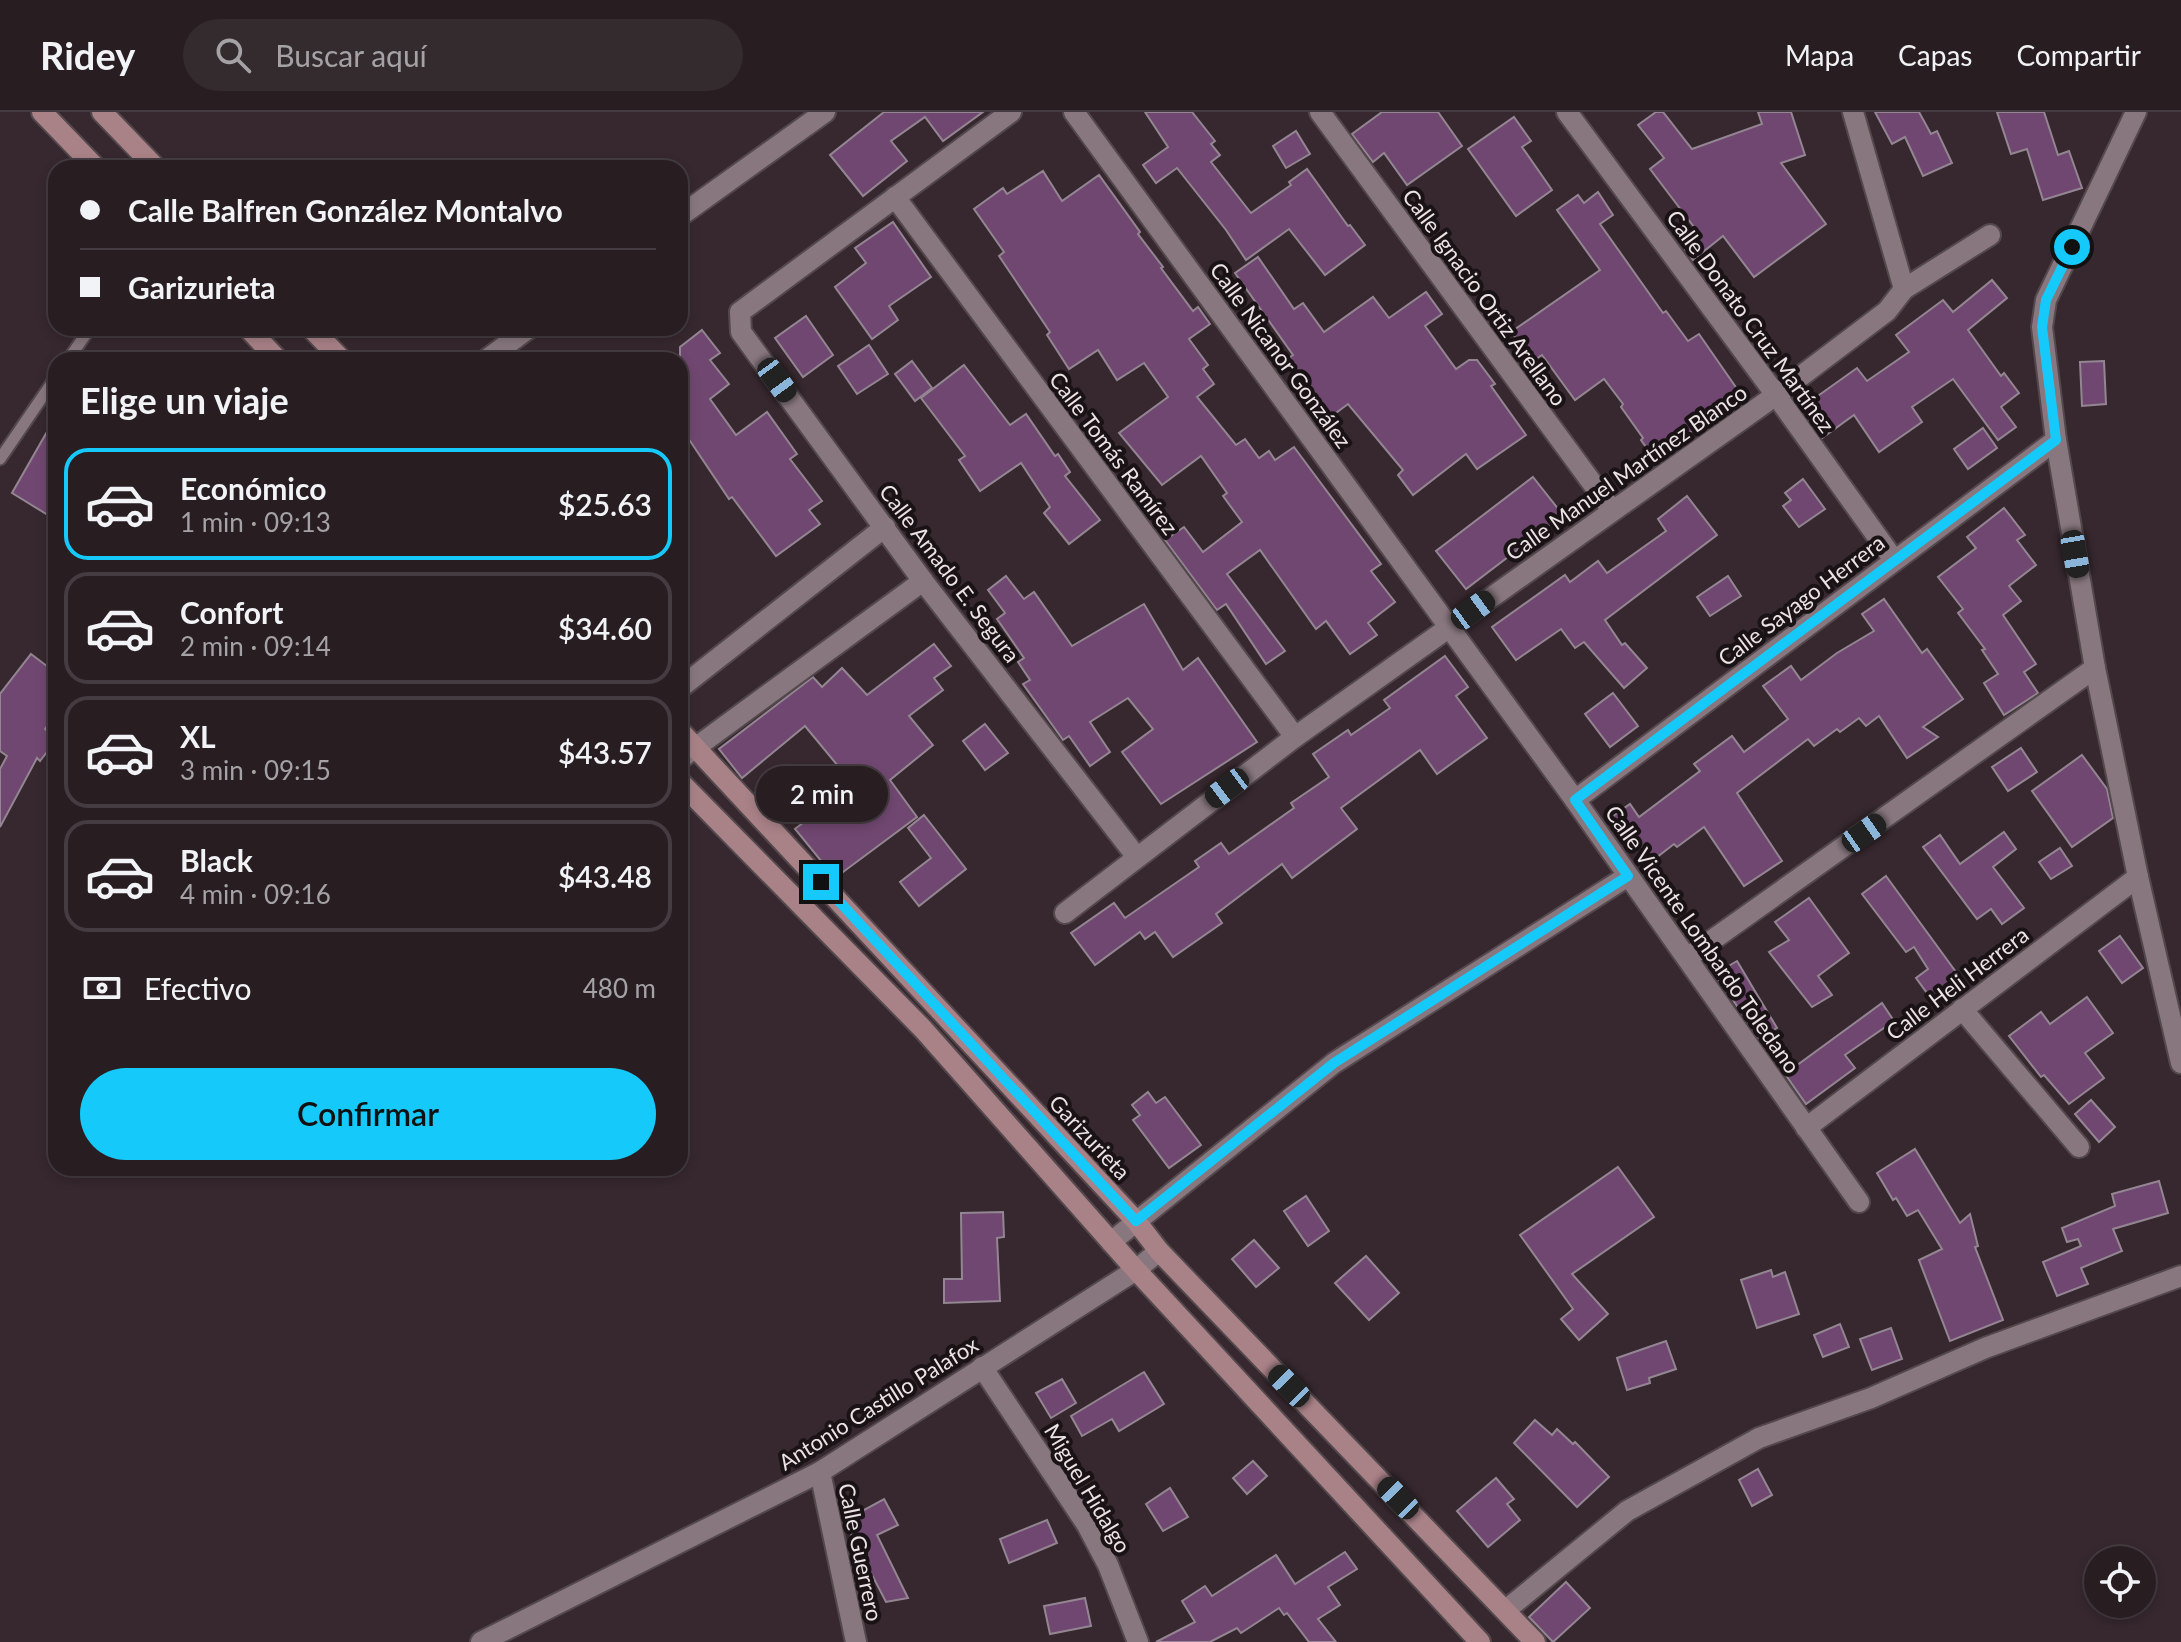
<!DOCTYPE html>
<html lang="es">
<meta charset="utf-8">
<style>
:root{--surface:#281e22;--page:#342b2f;--text:#f1f3f6;--muted:#a5a2a5;--line:#443c40;--accent:#15cafb}
body{margin:0;font-family:Lato,sans-serif;background:var(--page);color:var(--text);height:100vh;display:flex;flex-direction:column;font-size:30px;white-space:nowrap}
*{box-sizing:border-box;margin:0}
p{font-size:26px;color:var(--muted)}
.icon{flex:none;width:44px;height:44px;fill:none;stroke:currentColor;stroke-width:2;stroke-linecap:round;stroke-linejoin:round}
.map{position:relative;flex:1;overflow:hidden}
.drawer{position:absolute;left:48px;top:240px;width:640px;height:824px;display:flex;flex-direction:column;background:var(--surface);border-radius:24px;box-shadow:0 4px 12px #0003,0 0 0 2px var(--line)}
.drawer>*{flex:none}
.top-card{position:absolute;left:48px;top:48px;width:640px;height:176px;border-radius:24px;box-shadow:0 4px 12px #0003,0 0 0 2px var(--line);display:grid;align-content:center;height:176px;padding:0 32px;background:var(--surface)}
.controls{position:absolute;left:2084px;top:1434px;display:grid;gap:16px}
.controls a{display:grid;place-items:center;width:72px;height:72px;border-radius:50%;background:var(--surface);box-shadow:0 4px 12px #0003,0 0 0 2px var(--line);font-size:40px}
.end{position:absolute;width:36px;height:36px;margin:-18px;border:10px solid #15cafb;background:#111;box-shadow:0 0 0 4px #111}
.from{border-radius:50%}
.bubble{position:absolute;height:56px;border-radius:28px;background:var(--surface);box-shadow:0 4px 12px #0003,0 0 0 2px var(--line);font-size:26px;font-weight:600;line-height:56px;text-align:center}
.car{position:absolute;width:24px;height:48px;margin:-24px -12px;border-radius:10px;box-shadow:0 0 6px 2px #0007;background:linear-gradient(#222 24%,#8ab4d8 0 40%,#222 0 76%,#8ab4d8 0 86%,#222 0)}
.top-card b{display:flex;align-items:center;gap:28px;height:76px;font-size:30px}
.top-card b+b{border-top:2px solid var(--line)}
.top-card i{width:20px;height:20px;background:var(--text)}
ul{padding:0;list-style:none}
li{display:flex;align-items:center;gap:24px;height:112px;margin:0 16px 12px;padding:0 16px;border:4px solid var(--line);border-radius:24px}
li div{flex:1}
li b{display:block;font-size:30px}
li em{font-style:normal;font-weight:600}
li.selected{border-color:var(--accent)}
li>.icon{width:72px;height:72px;stroke-width:1.5}
h2{padding:0 32px;font-size:36px;line-height:96px}
.pay{display:flex;align-items:center;gap:20px;height:88px;padding:0 32px;font-size:30px}
.pay p{margin-inline-start:auto}
.action{display:flex;gap:16px;margin-top:auto;padding:16px 32px}
.action a{flex:1;height:92px;border-radius:48px;background:var(--accent);color:#111;font-size:32px;font-weight:600;line-height:92px;text-align:center}
header{display:flex;align-items:center;gap:48px;box-sizing:border-box;height:112px;padding:0 40px;background:var(--surface);border-bottom:2px solid var(--line)}
header strong{font-size:38px}
nav{display:flex;gap:44px;margin-inline-start:auto;font-size:28px}
.search{width:560px;height:72px;background:var(--page);display:flex;align-items:center;gap:20px;box-sizing:border-box;padding:0 28px;border-radius:44px;color:var(--muted);font-size:30px}
.map>svg:first-child{display:block}
</style>
<header>
<strong>Ridey</strong>
<div class="search"><svg class="icon" aria-label="search" viewBox="0 0 24 24"><circle cx="10" cy="10" r="6"/><path d="M15 15l6 6"/></svg>Buscar aquí</div>
<nav><a>Mapa</a><a>Capas</a><a>Compartir</a></nav>
</header>
<div class="map">
<svg width="2181" height="1530" viewBox="0 0 2181 1530">
<rect width="100%" height="100%" fill="#36282e"/>
<!-- building -->
<g fill="#704770" stroke="#938692" stroke-width="2">
<polygon points="884,0 983,0 943,29 925,5 891,29 907,49 863,84 830,43"/>
<polygon points="1145,0 1192,0 1215,29 1211,32 1220,43 1211,50 1251,101 1291,73 1289,70 1307,57 1348,114 1350,113 1365,133 1325,163 1289,117 1246,148 1226,118 1177,56 1156,71 1143,53 1168,35"/>
<polygon points="1382,0 1438,0 1462,34 1407,73 1384,41 1373,50 1352,22"/>
<polygon points="1656,0 1663,0 1692,37 1762,12 1758,0 1791,0 1805,43 1781,51 1826,112 1754,165 1723,124 1693,148 1678,128 1694,115 1650,57 1664,46 1638,13"/>
<polygon points="1875,0 1919,0 1931,22 1937,19 1952,51 1923,64 1905,25 1892,32"/>
<polygon points="1997,0 2044,0 2058,43 2069,39 2082,76 2043,88 2027,37 2011,42"/>
<polygon points="1514,5 1531,29 1522,35 1552,78 1516,104 1468,37"/>
<polygon points="1296,19 1310,42 1286,56 1273,34"/>
<polygon points="1043,59 1062,89 1099,63 1140,120 1138,122 1163,155 1161,156 1193,199 1198,195 1210,212 1189,227 1208,253 1203,257 1214,272 1197,285 1236,333 1245,327 1259,346 1269,339 1275,348 1294,335 1381,452 1371,459 1395,490 1368,511 1377,523 1350,542 1326,509 1316,517 1260,438 1227,462 1285,539 1266,552 1226,492 1217,498 1165,428 1184,415 1203,440 1242,410 1223,384 1227,381 1201,344 1162,373 1119,321 1168,285 1144,251 1117,268 1098,238 1069,257 1047,223 1050,220 999,144 1004,140 974,97 1003,76 1007,82"/>
<polygon points="1598,80 1613,103 1600,112 1663,201 1666,199 1688,229 1699,222 1742,284 1654,346 1641,328 1643,326 1621,295 1623,292 1604,267 1575,288 1542,243 1533,249 1511,220 1600,158 1557,98 1578,83 1584,91"/>
<polygon points="893,110 931,165 889,194 898,208 872,227 835,175 866,151 855,136"/>
<polygon points="1258,145 1294,197 1303,191 1324,220 1373,185 1389,206 1426,180 1442,202 1425,214 1456,257 1469,248 1477,248 1495,272 1491,274 1526,323 1477,357 1466,342 1413,383 1398,363 1403,358 1348,292 1329,306 1286,248 1293,243 1235,161"/>
<polygon points="1992,168 2007,186 1968,218 2001,264 2004,261 2019,281 2001,295 2016,315 1998,328 1953,267 1912,295 1922,310 1879,340 1854,303 1822,326 1801,296 1857,256 1867,269 1909,240 1896,223 1943,188 1953,200"/>
<polygon points="806,204 833,243 803,265 775,226"/>
<polygon points="702,218 720,241 710,248 729,272 710,287 736,323 767,300 797,342 790,347 822,389 809,398 820,412 776,444 732,385 729,387 680,314 680,235"/>
<polygon points="869,233 888,262 857,282 838,254"/>
<polygon points="912,249 932,276 915,289 895,262"/>
<polygon points="2104,249 2106,292 2082,294 2080,250"/>
<polygon points="964,253 1010,313 1026,302 1055,344 1058,342 1070,360 1065,364 1100,408 1069,432 1044,401 1050,395 1021,351 980,379 959,348 965,344 921,286"/>
<polygon points="56,304 56,408 12,381"/>
<polygon points="1983,316 1997,336 1968,357 1954,337"/>
<polygon points="1533,365 1563,403 1466,477 1436,439"/>
<polygon points="1803,367 1825,397 1799,415 1783,394 1791,388 1785,381"/>
<polygon points="1687,384 1717,423 1605,508 1622,533 1625,531 1647,556 1624,576 1584,530 1575,536 1561,517 1516,548 1492,515 1565,463 1570,470 1598,449 1607,461 1666,419 1658,407"/>
<polygon points="2004,396 2025,423 2017,428 2036,453 2009,474 2021,489 2003,503 2036,552 2024,560 2038,581 2004,603 1984,571 1998,562 1982,538 1985,537 1958,501 1963,497 1938,465 1976,436 1967,425"/>
<polygon points="1006,464 1024,487 1034,480 1072,534 1144,492 1183,558 1198,546 1257,630 1161,692 1122,640 1153,617 1128,586 1090,610 1110,640 1090,654 1069,624 1063,628 1023,572 1030,568 1018,550 1024,546 997,507 1005,501 988,478"/>
<polygon points="1728,464 1741,484 1710,504 1697,485"/>
<polygon points="1884,487 1922,541 1927,537 1963,587 1923,615 1938,625 1907,646 1879,604 1866,614 1859,606 1840,620 1837,617 1814,634 1808,627 1737,681 1782,749 1744,774 1704,715 1677,735 1674,732 1652,749 1629,718 1623,723 1610,706 1630,692 1639,705 1700,659 1694,652 1732,624 1744,640 1788,607 1763,574 1791,554 1801,568 1837,541 1874,519 1862,502"/>
<polygon points="934,532 951,554 934,566 943,578 909,604 933,633 890,668 917,705 835,766 795,717 825,694 815,680 843,660 805,614 742,666 719,637 813,565 822,575 842,556 867,583"/>
<polygon points="31,542 56,561 56,603 45,617 56,628 40,649 37,646 0,715 0,657 7,644 0,639 0,582"/>
<polygon points="1445,544 1468,575 1456,584 1487,626 1437,662 1420,638 1341,696 1357,717 1292,766 1282,752 1216,802 1222,811 1173,845 1155,820 1145,827 1140,820 1095,853 1071,821 1114,791 1125,806 1199,755 1195,749 1221,731 1229,742 1294,696 1291,691 1329,665 1313,642 1348,618 1351,623 1390,596 1384,588"/>
<polygon points="1613,581 1638,614 1610,635 1585,602"/>
<polygon points="985,612 1008,641 985,658 963,629"/>
<polygon points="2021,636 2037,660 2008,679 1992,655"/>
<polygon points="2082,643 2107,677 2113,706 2072,735 2032,679"/>
<polygon points="924,703 966,757 919,794 900,770 931,746 908,716"/>
<polygon points="2004,720 2016,737 1993,755 2024,796 2002,812 1991,797 1977,807 1923,735 1940,723 1960,752"/>
<polygon points="2060,736 2072,754 2051,767 2039,750"/>
<polygon points="1886,764 1964,871 1935,892 1916,866 1928,857 1914,835 1906,840 1862,782"/>
<polygon points="1809,786 1849,841 1818,864 1832,883 1812,895 1769,840 1789,828 1775,810"/>
<polygon points="2120,824 2143,856 2122,871 2099,839"/>
<polygon points="1737,849 1777,916 1759,926 1715,862"/>
<polygon points="2087,885 2113,921 2085,941 2104,966 2069,992 2044,963 2041,965 2009,924 2041,900 2050,912"/>
<polygon points="1882,891 1894,909 1845,943 1855,956 1806,992 1785,962"/>
<polygon points="1148,980 1156,991 1165,985 1201,1033 1169,1056 1133,1008 1140,1003 1132,993"/>
<polygon points="2091,988 2115,1015 2099,1030 2075,1002"/>
<polygon points="1915,1037 1960,1111 1970,1102 1978,1134 1975,1135 2003,1208 1950,1229 1919,1148 1942,1137 1918,1098 1907,1104 1896,1086 1893,1088 1877,1061"/>
<polygon points="1618,1055 1654,1105 1572,1162 1608,1202 1579,1228 1561,1207 1573,1197 1520,1123"/>
<polygon points="2159,1069 2168,1101 2113,1117 2122,1139 2081,1156 2088,1172 2057,1184 2043,1150 2081,1134 2078,1127 2067,1130 2062,1116 2115,1094 2112,1082"/>
<polygon points="1306,1084 1329,1119 1308,1134 1284,1099"/>
<polygon points="1003,1100 1004,1125 997,1126 1000,1189 944,1191 944,1167 962,1167 961,1101"/>
<polygon points="1254,1128 1279,1156 1256,1175 1232,1147"/>
<polygon points="1366,1144 1399,1181 1369,1208 1335,1171"/>
<polygon points="1771,1158 1773,1165 1785,1160 1799,1202 1757,1216 1741,1168"/>
<polygon points="1840,1212 1849,1235 1823,1245 1814,1223"/>
<polygon points="1891,1216 1902,1247 1872,1258 1860,1227"/>
<polygon points="1666,1229 1676,1257 1649,1266 1650,1271 1627,1278 1617,1246"/>
<polygon points="1144,1260 1164,1292 1119,1319 1112,1307 1082,1324 1071,1304"/>
<polygon points="1062,1267 1076,1291 1051,1306 1036,1281"/>
<polygon points="1535,1308 1552,1323 1557,1317 1573,1332 1575,1330 1609,1365 1577,1395 1514,1331"/>
<polygon points="1253,1349 1267,1364 1247,1382 1233,1366"/>
<polygon points="1758,1357 1772,1383 1752,1394 1739,1368"/>
<polygon points="1496,1366 1514,1387 1507,1392 1520,1408 1488,1435 1457,1399"/>
<polygon points="1170,1376 1188,1405 1163,1419 1146,1392"/>
<polygon points="884,1387 898,1413 877,1423 908,1486 886,1490 844,1409"/>
<polygon points="1047,1408 1057,1431 1009,1451 1000,1427"/>
<polygon points="1345,1440 1357,1457 1328,1475 1340,1493 1318,1507 1336,1530 1309,1530 1287,1501 1284,1503 1279,1496 1241,1521 1237,1516 1210,1530 1156,1530 1195,1510 1182,1489 1205,1474 1212,1484 1276,1443 1295,1472"/>
<polygon points="1566,1470 1590,1496 1553,1530 1529,1505"/>
<polygon points="1085,1486 1091,1514 1050,1522 1044,1494"/>
</g>
<g fill="none" stroke-linecap="round" stroke-linejoin="round">
<!-- service casing -->
<g stroke="#53484c" stroke-width="15">
<g id="service">
<polyline points="68,248 90,216"/>
<polyline points="0,347 56,265"/>
</g>
</g>
<!-- minor casing -->
<g stroke="#53484c" stroke-width="24">
<g id="minor">
<polyline points="1011,0 740,200 741,220 923,469 1136,744"/>
<polyline points="1074,0 1575,688 1859,1090"/>
<polyline points="1320,0 1612,398"/>
<polyline points="1567,0 1776,283 1894,448"/>
<polyline points="1853,0 1904,177"/>
<polyline points="2136,0 2046,188 2042,215 2056,328 2095,556 2138,765 2181,951"/>
<polyline points="895,85 1295,625"/>
<polyline points="680,104 825,0"/>
<polyline points="486,248 529,216"/>
<polyline points="680,576 885,415"/>
<polyline points="680,647 923,469"/>
<polyline points="1575,688 2056,328"/>
<polyline points="1065,801 1295,625 1776,283 1887,199 1904,177 1990,123"/>
<polyline points="1687,846 2095,556"/>
<polyline points="1962,897 2079,1035"/>
<polyline points="1806,1016 2138,765"/>
<polyline points="1111,1130 1334,951 1628,764"/>
<polyline points="982,1255 1087,1413 1108,1453 1138,1530"/>
<polyline points="820,1360 856,1530"/>
<polyline points="1506,1498 1627,1399 1759,1326 1871,1286 1985,1236 2181,1164"/>
</g>
</g>
<!-- tertiary casing -->
<g stroke="#53484c" stroke-width="24">
<polyline id="tertiary" points="481,1530 820,1360 1136,1158 1159,1139"/>
</g>
<!-- secondary casing -->
<g stroke="#53484c" stroke-width="24">
<g id="secondary">
<polyline points="42,0 96,56"/>
<polyline points="102,0 156,56"/>
<polyline points="248,216 278,248"/>
<polyline points="311,216 342,248"/>
<polyline points="680,619 1136,1109 1159,1139 1535,1530"/>
<polyline points="680,670 923,917 1136,1158 1480,1530"/>
</g>
</g>
<!-- service -->
<use href="#service" stroke="#88777e" stroke-width="11"/>
<!-- minor -->
<use href="#minor" stroke="#88777e" stroke-width="20"/>
<!-- tertiary -->
<use href="#tertiary" stroke="#88777e" stroke-width="20"/>
<!-- secondary -->
<use href="#secondary" stroke="#a98288" stroke-width="20"/>
</g>
<g fill="none" stroke-linecap="round" stroke-linejoin="round">
<!-- route -->
<polyline stroke="#15cafb" stroke-width="10" points="821,770 1136,1109 1334,951 1628,764 1575,688 2056,328 2042,215 2046,188 2072,135"/>
</g>
<g text-anchor="middle" dominant-baseline="central" stroke-width="8" stroke-linejoin="round" paint-order="stroke">
<!-- street labels -->
<g font-size="22" fill="#ece3e6" stroke="#1a1316">
<text transform="translate(1485 185) rotate(54)">Calle Ignacio Ortiz Arellano</text>
<text transform="translate(1751 209) rotate(54)">Calle Donato Cruz Martínez</text>
<text transform="translate(1281 243) rotate(54)">Calle Nicanor González</text>
<text transform="translate(1114 341) rotate(53)">Calle Tomás Ramírez</text>
<text transform="translate(1626 360) rotate(-35)">Calle Manuel Martínez Blanco</text>
<text transform="translate(950 461) rotate(53)">Calle Amado E. Segura</text>
<text transform="translate(1801 488) rotate(-37)">Calle Sayago Herrera</text>
<text transform="translate(1703 827) rotate(55)">Calle Vicente Lombardo Toledano</text>
<text transform="translate(1957 871) rotate(-37)">Calle Heli Herrera</text>
<text transform="translate(1090 1025) rotate(47)">Garizurieta</text>
<text transform="translate(878 1291) rotate(-32)">Antonio Castillo Palafox</text>
<text transform="translate(1088 1376) rotate(59)">Miguel Hidalgo</text>
<text transform="translate(861 1440) rotate(78)">Calle Guerrero</text>
</g>
</g>
</svg>
<div class="controls">
<a><svg class="icon" aria-label="locate" viewBox="0 0 24 24"><circle cx="12" cy="12" r="6"/><path d="M12 2v4M12 18v4M2 12h4M18 12h4"/></svg></a>
</div>
<i class="end from" style="left:2072px;top:135px"></i>
<i class="end" style="left:821px;top:770px"></i>
<div class="bubble" style="left:756px;top:654px;width:132px">2 min</div>
<i class="car" style="left:777px;top:268px;rotate:144deg"></i>
<i class="car" style="left:2075px;top:442px;rotate:170deg"></i>
<i class="car" style="left:1473px;top:498px;rotate:54deg"></i>
<i class="car" style="left:1227px;top:676px;rotate:233deg"></i>
<i class="car" style="left:1864px;top:721px;rotate:55deg"></i>
<i class="car" style="left:1289px;top:1274px;rotate:316deg"></i>
<i class="car" style="left:1398px;top:1386px;rotate:316deg"></i>
<div class="top-card">
<b><i class="from"></i>Calle Balfren González Montalvo</b>
<b><i></i>Garizurieta</b>
</div>
<section class="drawer">
<h2>Elige un viaje</h2>
<ul>
<li class="selected"><svg class="icon" aria-label="car" viewBox="0 0 24 24"><path d="M5 17H2v-5l4-1 3-4h7l3 4 3 1v5h-3M9 17h6M6 11h13"/><circle cx="7" cy="17" r="2"/><circle cx="17" cy="17" r="2"/></svg><div><b>Económico</b><p>1 min · 09:13</p></div><em>$25.63</em></li>
<li><svg class="icon" aria-label="car" viewBox="0 0 24 24"><path d="M5 17H2v-5l4-1 3-4h7l3 4 3 1v5h-3M9 17h6M6 11h13"/><circle cx="7" cy="17" r="2"/><circle cx="17" cy="17" r="2"/></svg><div><b>Confort</b><p>2 min · 09:14</p></div><em>$34.60</em></li>
<li><svg class="icon" aria-label="car" viewBox="0 0 24 24"><path d="M5 17H2v-5l4-1 3-4h7l3 4 3 1v5h-3M9 17h6M6 11h13"/><circle cx="7" cy="17" r="2"/><circle cx="17" cy="17" r="2"/></svg><div><b>XL</b><p>3 min · 09:15</p></div><em>$43.57</em></li>
<li><svg class="icon" aria-label="car" viewBox="0 0 24 24"><path d="M5 17H2v-5l4-1 3-4h7l3 4 3 1v5h-3M9 17h6M6 11h13"/><circle cx="7" cy="17" r="2"/><circle cx="17" cy="17" r="2"/></svg><div><b>Black</b><p>4 min · 09:16</p></div><em>$43.48</em></li>
</ul>
<div class="pay"><svg class="icon" aria-label="cash" viewBox="0 0 24 24"><path d="M3 7h18v10H3z"/><circle cx="12" cy="12" r="2"/></svg>Efectivo<p>480 m</p></div>
<div class="action"><a>Confirmar</a></div>
</section>
</div>
